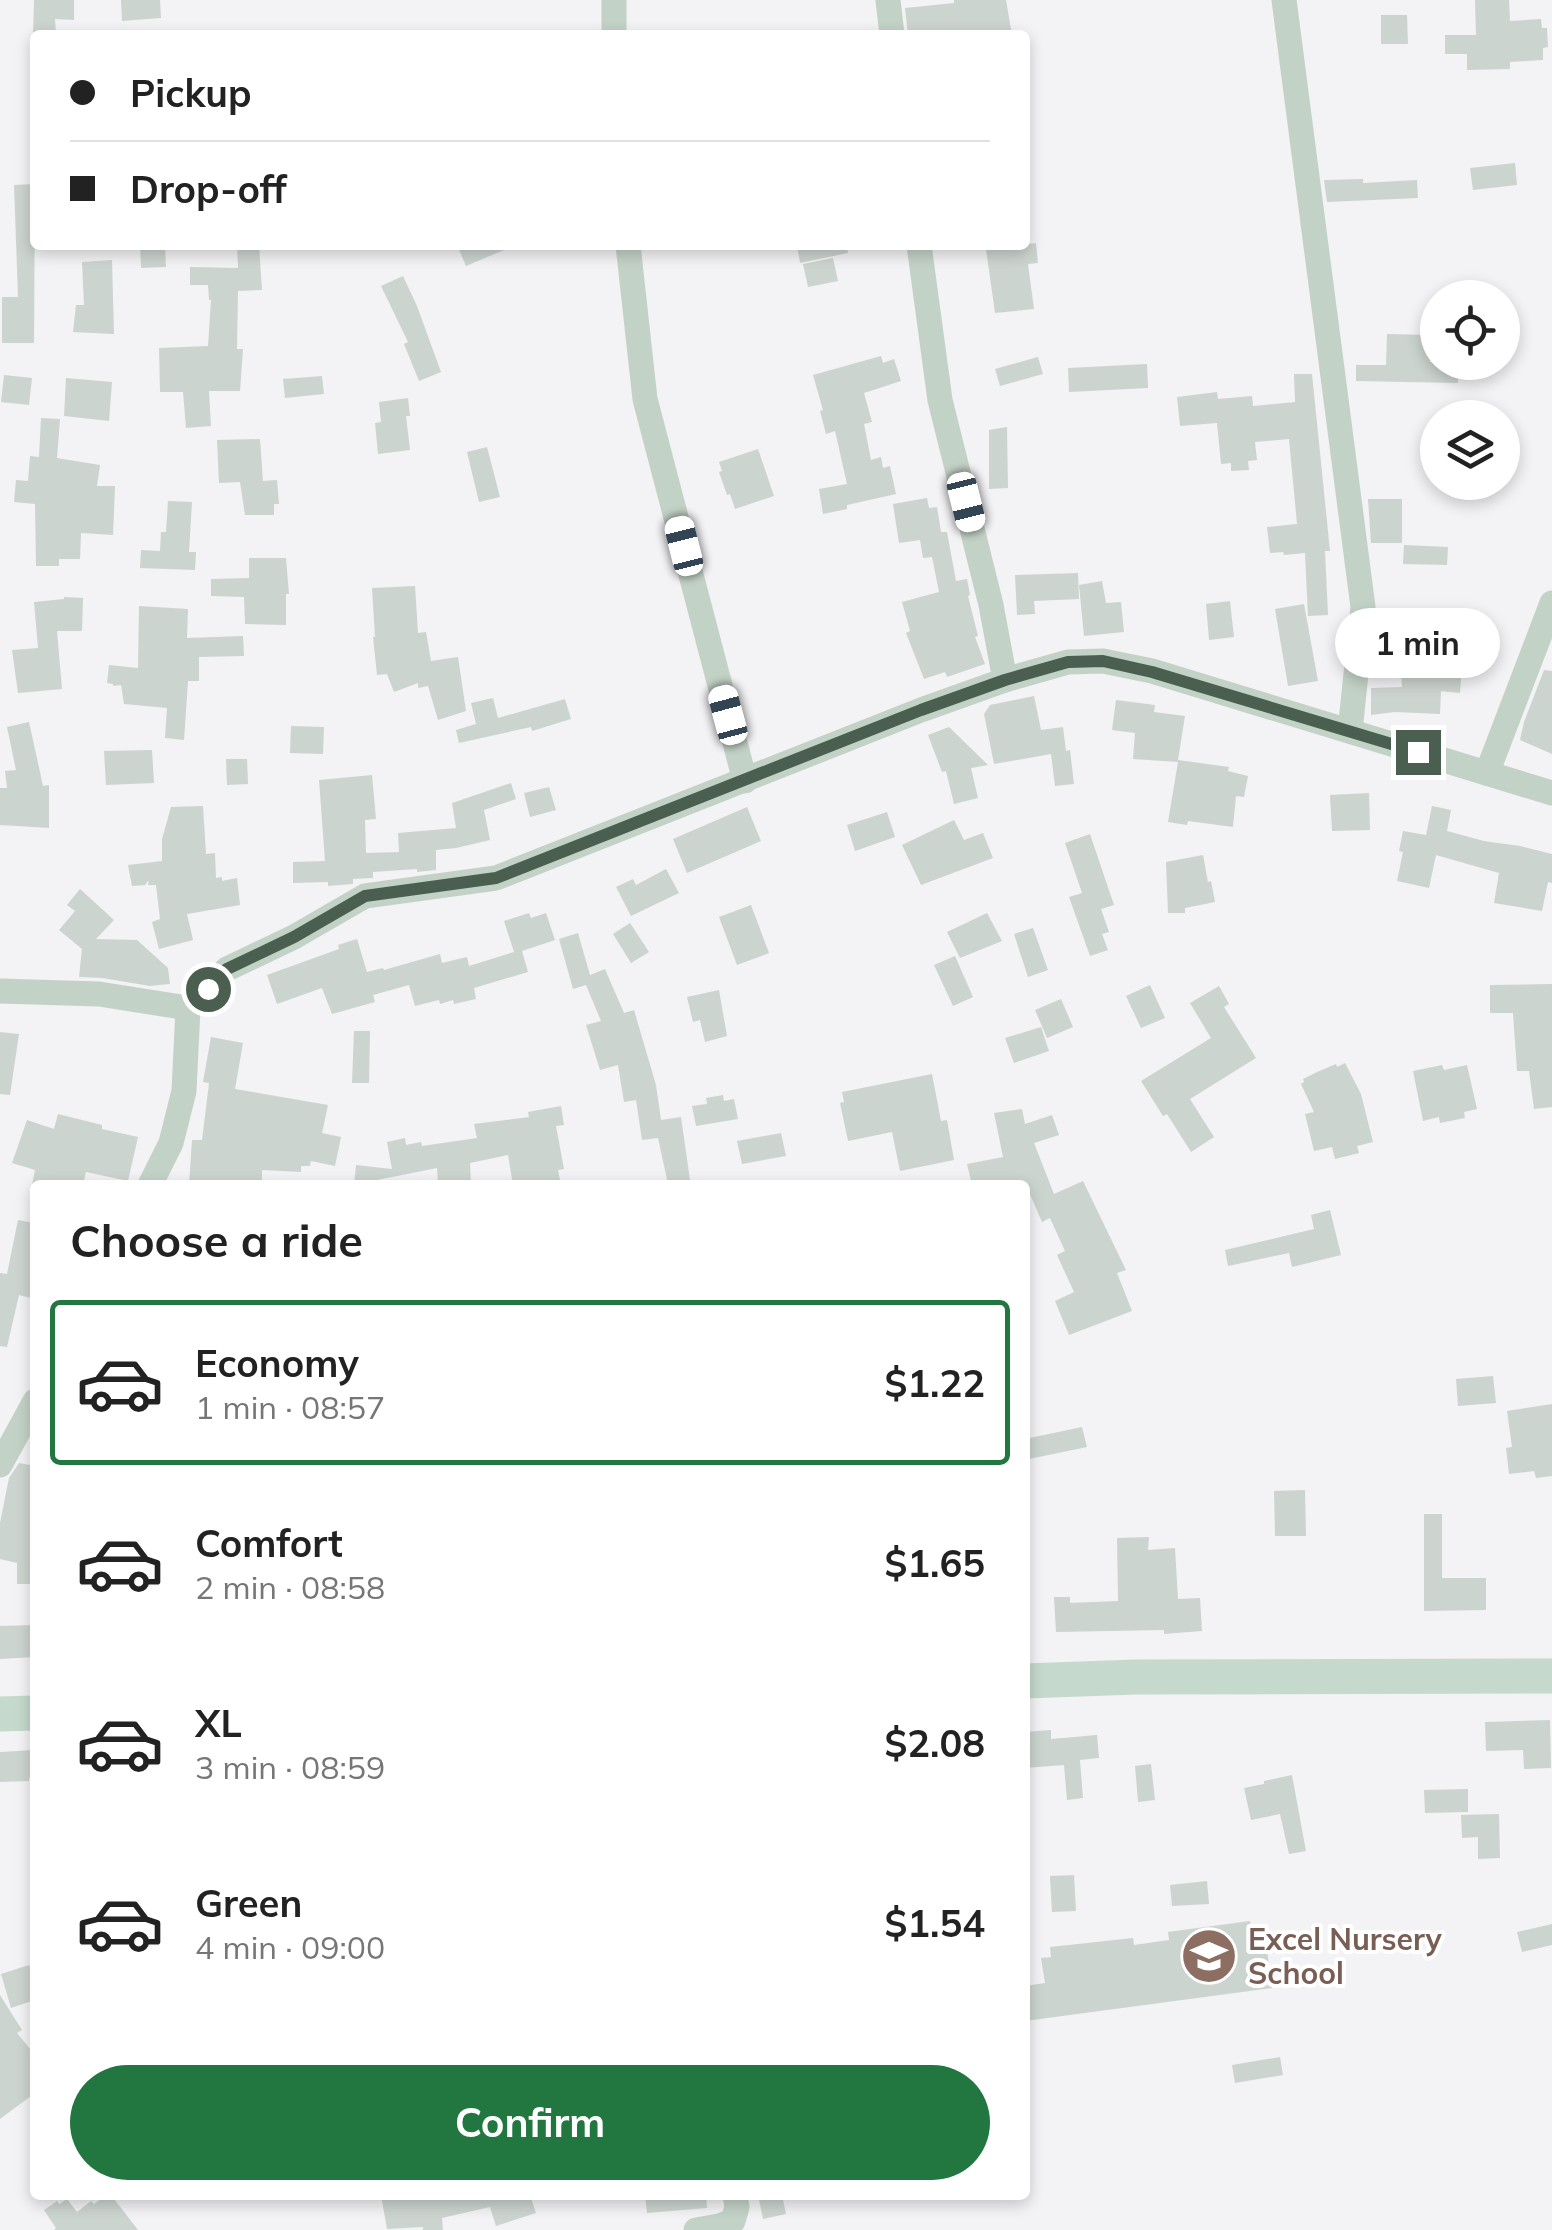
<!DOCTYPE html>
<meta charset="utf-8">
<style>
:root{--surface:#fff;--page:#f6f6f6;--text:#222;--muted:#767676;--line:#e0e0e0;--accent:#227740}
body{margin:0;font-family:Mulish,sans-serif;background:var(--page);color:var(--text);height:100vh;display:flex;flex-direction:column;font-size:38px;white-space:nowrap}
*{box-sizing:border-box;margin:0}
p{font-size:32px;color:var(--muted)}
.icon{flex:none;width:55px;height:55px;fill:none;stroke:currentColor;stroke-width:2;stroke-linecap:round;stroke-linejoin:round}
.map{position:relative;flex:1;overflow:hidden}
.side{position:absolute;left:30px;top:1180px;width:1000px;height:1020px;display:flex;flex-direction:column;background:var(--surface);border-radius:10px;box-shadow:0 5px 15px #0003}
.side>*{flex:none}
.banner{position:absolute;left:30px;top:30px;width:1000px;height:220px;border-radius:10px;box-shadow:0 5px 15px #0003;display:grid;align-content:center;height:220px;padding:0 40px;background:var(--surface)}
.controls{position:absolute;left:1420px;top:280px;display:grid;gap:20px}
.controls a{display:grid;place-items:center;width:100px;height:100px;border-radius:50%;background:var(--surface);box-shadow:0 5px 15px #0003;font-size:50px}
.end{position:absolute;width:45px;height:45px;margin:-22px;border:12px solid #4a5f4f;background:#fff;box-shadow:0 0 0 5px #fff}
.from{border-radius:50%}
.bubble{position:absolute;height:70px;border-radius:35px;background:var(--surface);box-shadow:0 5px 15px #0003;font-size:32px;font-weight:700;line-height:70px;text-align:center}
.car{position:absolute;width:30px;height:60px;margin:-30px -15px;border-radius:12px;box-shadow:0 0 8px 2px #0007;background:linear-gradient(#fff 24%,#345 0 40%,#fff 0 76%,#345 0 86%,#fff 0)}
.banner b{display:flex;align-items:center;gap:35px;height:95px;font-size:38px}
.banner b+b{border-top:2px solid var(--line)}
.banner i{width:25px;height:25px;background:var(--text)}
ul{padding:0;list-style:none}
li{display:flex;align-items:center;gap:30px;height:165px;margin:0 20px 15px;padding:0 20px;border:5px solid transparent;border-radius:10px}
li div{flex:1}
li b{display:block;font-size:38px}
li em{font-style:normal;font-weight:700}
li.active{border-color:var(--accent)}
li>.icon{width:90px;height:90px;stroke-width:1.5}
h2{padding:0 40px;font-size:45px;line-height:120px}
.primary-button{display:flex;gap:20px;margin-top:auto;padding:20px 40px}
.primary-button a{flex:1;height:115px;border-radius:60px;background:var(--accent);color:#fff;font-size:40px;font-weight:700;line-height:115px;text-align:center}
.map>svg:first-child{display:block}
</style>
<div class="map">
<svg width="1552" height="2230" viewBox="0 0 1552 2230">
<rect width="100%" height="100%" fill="#f3f2f4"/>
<!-- building -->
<g fill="#ccd4cf">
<polygon points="34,0 74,0 74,20 55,19 56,35 33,35"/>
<polygon points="121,0 160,0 161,18 122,21"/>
<polygon points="954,0 1006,0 1012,35 908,35 905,8 954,3"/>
<polygon points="1475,0 1509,0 1510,21 1541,19 1542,28 1547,28 1548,47 1543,48 1543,60 1510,62 1510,69 1467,70 1467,54 1445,54 1445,35 1476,35"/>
<polygon points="1381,15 1407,15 1408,44 1381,44"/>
<polygon points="1515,163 1517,185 1473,190 1470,168"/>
<polygon points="1363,179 1363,183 1417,180 1418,198 1327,202 1324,180"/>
<polygon points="35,184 34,343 2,343 2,297 18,297 14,185"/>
<polygon points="1036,243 1038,263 1028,264 1034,309 995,313 986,249"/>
<polygon points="140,245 165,245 166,267 141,268"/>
<polygon points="237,245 259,245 262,290 238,291 237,349 243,349 240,391 209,391 211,426 186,428 183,392 160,392 159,348 208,346 211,300 209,300 208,285 190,285 190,267 238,268"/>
<polygon points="457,245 516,245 466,266"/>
<polygon points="797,245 847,245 848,253 800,263"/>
<polygon points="833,258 838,281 808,287 803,264"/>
<polygon points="112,260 114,334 73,332 76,305 84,305 82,262"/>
<polygon points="403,276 417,306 441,372 419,381 404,344 408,342 381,286"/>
<polygon points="1387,334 1430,335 1430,362 1458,362 1458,383 1356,381 1356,365 1386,365"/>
<polygon points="881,356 883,363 894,359 901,381 864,393 872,422 864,424 871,460 881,457 883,468 890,466 896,494 847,505 847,509 823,514 819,489 847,484 835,431 826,434 820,411 823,410 813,375"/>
<polygon points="1038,357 1043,374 1000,386 995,369"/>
<polygon points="1147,364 1148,388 1069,392 1068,368"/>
<polygon points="1294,374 1312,374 1330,551 1325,551 1328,615 1308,616 1305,553 1284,555 1283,552 1270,553 1267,527 1297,524 1289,439 1255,442 1257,460 1248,461 1249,470 1231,471 1231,463 1221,464 1217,423 1180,426 1177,397 1217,392 1218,399 1252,396 1253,406 1295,402"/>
<polygon points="4,375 32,378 29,405 1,402"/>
<polygon points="322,376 324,394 285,398 283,379"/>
<polygon points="66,378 112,382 109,421 64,416"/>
<polygon points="408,398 410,416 406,416 410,450 378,454 375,423 381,422 379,402"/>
<polygon points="41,418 60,419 57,458 100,465 97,486 115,486 113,535 81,533 80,559 59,559 59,566 36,566 35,504 14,502 16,480 28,481 30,456 39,457"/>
<polygon points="1007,427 1008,488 989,489 989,430"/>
<polygon points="260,439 263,481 277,480 279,504 274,504 274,515 245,515 240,482 219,483 217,440"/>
<polygon points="487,447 500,497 479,502 467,452"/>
<polygon points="758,449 774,496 735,509 730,494 727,495 719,472 722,471 719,462"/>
<polygon points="927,498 929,508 937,507 941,532 947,532 956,581 967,579 970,595 968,596 978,636 975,637 985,664 947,677 945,672 924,679 906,633 910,631 902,602 939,592 932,557 923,558 920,540 899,543 893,504"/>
<polygon points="1368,499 1402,499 1402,543 1371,543"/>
<polygon points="168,501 192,502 189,552 196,552 195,570 140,568 141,550 160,551 161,532 166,532"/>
<polygon points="1404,545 1448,547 1447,565 1403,564"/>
<polygon points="249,558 286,558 289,594 286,594 286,625 245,624 244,597 211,596 211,579 249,578"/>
<polygon points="1078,573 1079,599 1034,601 1035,614 1017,615 1015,575"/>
<polygon points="1102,581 1106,603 1121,602 1124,632 1084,636 1079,585"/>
<polygon points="415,586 418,633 426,632 431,661 458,657 466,711 438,720 428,686 418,688 418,683 394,692 387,674 377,675 373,637 375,637 372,588"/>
<polygon points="64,597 83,598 82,631 57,631 62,689 18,693 12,650 38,648 34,602 64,599"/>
<polygon points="1230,601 1234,637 1209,640 1206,604"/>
<polygon points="1304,604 1318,681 1288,686 1275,609"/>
<polygon points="139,606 188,609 187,638 243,636 244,656 199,657 199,681 188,681 184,740 165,738 167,708 124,704 121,685 113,686 113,684 107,683 109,665 138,668"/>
<polygon points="1383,611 1428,615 1427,625 1442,626 1440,664 1462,666 1460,693 1441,691 1440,714 1395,712 1371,715 1371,688 1402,687 1400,654 1380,653"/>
<polygon points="1544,670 1552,671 1552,754 1520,740 1524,722"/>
<polygon points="1034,696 1041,730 1063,727 1066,751 1070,750 1074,784 1055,786 1051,754 994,764 984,714 990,705"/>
<polygon points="493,698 498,718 565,699 571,719 532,731 531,727 459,743 456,730 476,724 471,703"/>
<polygon points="1116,700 1155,705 1154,712 1185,716 1178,760 1229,767 1228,771 1248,776 1244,797 1236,796 1233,827 1188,821 1187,825 1168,822 1178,762 1133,759 1135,733 1112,730"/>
<polygon points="29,722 43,786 49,785 49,828 0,825 0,788 7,788 5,771 16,770 7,727"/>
<polygon points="291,726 324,727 323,754 290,753"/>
<polygon points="949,727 988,765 971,768 978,798 954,804 946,771 942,772 928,735"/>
<polygon points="152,750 154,783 106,785 104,751"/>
<polygon points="226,759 247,759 248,784 227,785"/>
<polygon points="372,775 376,819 365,820 366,853 399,852 398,833 456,828 452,803 511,783 516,799 484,810 490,840 456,848 436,850 436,870 417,872 417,869 373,872 373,878 353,879 353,884 328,886 328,882 293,883 293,862 325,861 319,780"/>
<polygon points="549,787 556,810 530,817 524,793"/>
<polygon points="1369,793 1370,830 1332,831 1330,795"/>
<polygon points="203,806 206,854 215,853 216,878 222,877 222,881 237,878 240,905 187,914 193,940 159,949 152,922 160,919 156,885 148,885 149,880 145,885 132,886 128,865 162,861 162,839 171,807"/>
<polygon points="1432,806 1451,810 1447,831 1484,841 1520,846 1552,854 1552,883 1548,882 1542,911 1494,903 1499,873 1436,855 1429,888 1397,881 1403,852 1399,851 1403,831 1426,835"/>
<polygon points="747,807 761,841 687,873 673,839"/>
<polygon points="887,812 895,837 855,851 847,825"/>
<polygon points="954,820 964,840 983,833 993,858 921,885 902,845"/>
<polygon points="1090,834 1114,905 1101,909 1109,932 1102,934 1108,950 1090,956 1069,897 1082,893 1065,843"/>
<polygon points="1203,855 1208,882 1211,881 1215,902 1185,908 1185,913 1168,913 1166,862"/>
<polygon points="666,869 679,893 631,916 616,887 633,879 636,885"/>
<polygon points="80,889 114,920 96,939 137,940 168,968 170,984 150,986 102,978 79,977 82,949 59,930 75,911 67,905"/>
<polygon points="751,905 769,953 737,965 719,917"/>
<polygon points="529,913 531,918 546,913 555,940 522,951 528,972 474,988 476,999 454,1004 453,1000 440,1004 439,1000 415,1006 409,985 373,995 375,1002 332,1014 322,988 277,1004 267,975 339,949 338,945 357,939 367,972 383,968 384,970 440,954 442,963 467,957 469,966 514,952 504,921"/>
<polygon points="987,913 1002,941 960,958 947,932"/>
<polygon points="630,923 649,952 631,963 613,934"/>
<polygon points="1033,928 1048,970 1028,977 1014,934"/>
<polygon points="578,933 590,975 605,969 624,1013 634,1010 656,1085 661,1120 681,1117 690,1180 668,1184 658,1138 642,1140 636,1100 624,1102 618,1065 600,1070 586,1025 601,1021 586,985 573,989 559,939"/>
<polygon points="955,956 973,997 953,1006 934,965"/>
<polygon points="1552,984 1552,1107 1534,1109 1529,1071 1517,1071 1513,1013 1490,1013 1490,985"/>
<polygon points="1150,985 1165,1018 1141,1028 1126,996"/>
<polygon points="1219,986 1229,1004 1224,1007 1256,1058 1190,1099 1214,1137 1191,1152 1167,1114 1163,1116 1141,1081 1211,1038 1190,1003"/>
<polygon points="719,990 727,1036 705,1042 700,1020 693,1022 687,997"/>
<polygon points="1061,999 1073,1027 1047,1038 1035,1010"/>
<polygon points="1041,1027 1049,1051 1014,1063 1005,1038"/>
<polygon points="354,1031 370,1031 369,1083 352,1083"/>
<polygon points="0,1032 19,1034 10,1095 0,1094"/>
<polygon points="211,1037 243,1043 235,1089 328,1105 322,1133 341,1137 335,1166 311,1161 310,1166 301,1166 301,1172 262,1170 262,1185 189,1185 192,1140 202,1140 209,1083 203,1082"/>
<polygon points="1345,1063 1361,1094 1373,1142 1357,1146 1359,1153 1335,1159 1332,1147 1314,1151 1305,1114 1314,1112 1301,1084 1304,1082 1303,1079 1317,1072 1336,1064 1337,1067"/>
<polygon points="1442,1065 1444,1070 1467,1065 1477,1109 1464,1112 1465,1118 1440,1123 1439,1117 1423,1121 1413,1071"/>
<polygon points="932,1074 941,1121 947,1120 954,1160 900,1171 892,1132 848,1141 840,1103 844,1102 842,1092"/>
<polygon points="723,1095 724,1101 734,1099 738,1119 696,1126 692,1106 707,1104 706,1098"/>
<polygon points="561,1106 564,1125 556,1126 564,1169 558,1170 561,1185 513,1185 508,1155 470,1163 471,1185 438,1185 437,1168 372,1181 372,1185 354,1185 356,1165 392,1169 387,1142 405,1138 406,1145 421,1142 422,1146 477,1138 474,1124 529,1117 528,1112"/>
<polygon points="1022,1109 1025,1124 1052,1115 1059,1135 1034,1143 1054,1194 1083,1181 1126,1270 1117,1273 1132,1311 1069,1335 1055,1301 1074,1292 1057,1255 1065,1251 1050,1218 1042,1222 1026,1185 972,1185 967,1164 1003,1157 994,1113"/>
<polygon points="58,1114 102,1125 102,1129 138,1137 128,1181 86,1172 83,1185 32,1185 35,1170 12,1163 27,1120 54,1129"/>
<polygon points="781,1133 786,1156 742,1164 737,1141"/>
<polygon points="1330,1210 1341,1255 1292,1267 1289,1253 1228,1266 1225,1250 1314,1229 1311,1215"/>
<polygon points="18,1220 35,1223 35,1299 19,1295 7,1347 0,1346 0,1273 7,1274"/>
<polygon points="1493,1376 1496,1403 1458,1406 1456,1379"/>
<polygon points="1552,1404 1552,1476 1536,1478 1534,1471 1509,1474 1506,1448 1512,1447 1507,1411"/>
<polygon points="1082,1427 1087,1447 1029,1459 1025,1439"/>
<polygon points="19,1463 35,1466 35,1584 17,1584 17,1563 0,1559 0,1523 9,1478"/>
<polygon points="1305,1490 1306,1536 1275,1536 1274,1491"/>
<polygon points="1424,1514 1442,1514 1442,1578 1486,1578 1486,1610 1424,1611"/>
<polygon points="1149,1537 1148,1550 1175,1548 1178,1599 1200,1598 1202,1631 1164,1634 1164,1630 1056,1632 1054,1597 1070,1597 1070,1603 1118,1601 1117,1538"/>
<polygon points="35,1625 35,1657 0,1659 0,1626"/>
<polygon points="1550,1720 1551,1768 1524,1769 1523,1750 1486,1751 1485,1722"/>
<polygon points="1051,1730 1051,1739 1097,1735 1099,1758 1080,1760 1083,1798 1067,1800 1064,1765 1025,1768 1025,1732"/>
<polygon points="32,1750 34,1778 29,1778 29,1781 0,1782 0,1752"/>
<polygon points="1151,1764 1155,1800 1138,1802 1135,1766"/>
<polygon points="1292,1775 1306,1851 1289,1854 1280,1814 1251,1820 1244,1788 1264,1784 1264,1781"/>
<polygon points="1468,1789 1468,1812 1425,1813 1424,1790"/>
<polygon points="1499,1814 1500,1858 1478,1859 1478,1837 1462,1838 1461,1815"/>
<polygon points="1074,1875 1076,1911 1052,1912 1050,1876"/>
<polygon points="1207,1881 1209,1904 1172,1906 1170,1885"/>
<polygon points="1250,1921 1251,1929 1264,1927 1272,1988 1025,2021 1025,1986 1045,1983 1041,1958 1051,1957 1050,1947 1133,1938 1134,1945 1169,1940 1168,1932 1175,1931"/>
<polygon points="1552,1924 1552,1945 1522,1952 1517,1932"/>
<polygon points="29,1965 35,1983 35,2000 11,2008 1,1974"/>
<polygon points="0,1995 22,2030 17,2033 35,2055 35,2093 0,2119"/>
<polygon points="1280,2057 1283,2075 1235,2083 1232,2065"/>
<polygon points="106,2195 111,2195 138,2230 54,2230 56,2228 44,2210 57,2201 59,2204 67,2199 77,2212 91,2201 94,2204"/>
<polygon points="381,2195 530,2195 536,2213 496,2226 490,2207 442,2218 443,2230 423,2230 423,2227 387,2229"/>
<polygon points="645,2195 706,2195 707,2208 647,2213"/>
<polygon points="758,2195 782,2195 786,2214 763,2219"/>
</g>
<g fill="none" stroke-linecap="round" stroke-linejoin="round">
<!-- street -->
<g stroke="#c3d2c7" stroke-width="25">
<polyline points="614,0 614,35"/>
<polyline points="888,0 892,35"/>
<polyline points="1284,0 1363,607 1350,731"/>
<polyline points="628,245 645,399 745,781"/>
<polyline points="919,245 940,400 991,605 1005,680"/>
<polyline points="1487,773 1552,603"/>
<polyline points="0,991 99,994 188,1008 227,969 294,937 365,896 496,878 921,710 1005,680 1068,662 1103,661 1152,671 1552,793"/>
<polyline points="150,1185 171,1143 184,1091 188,1008"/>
<polyline points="0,1465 35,1401"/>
<polyline points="696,2230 719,2226 733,2221 737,2207 735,2195"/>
</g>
<!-- secondary -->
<g stroke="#c5d9cc" stroke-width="35">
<polyline points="1025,1681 1136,1677 1552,1676"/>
<polyline points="0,1714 35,1713"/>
</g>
</g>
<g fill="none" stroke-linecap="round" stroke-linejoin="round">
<!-- route -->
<polyline stroke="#4a5f4f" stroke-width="12" points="208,989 227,969 294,937 365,896 496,878 921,710 1005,680 1068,662 1103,661 1152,672 1418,752"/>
</g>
<!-- icons -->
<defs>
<g id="school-disc" transform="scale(2.875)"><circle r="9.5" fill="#8d6e63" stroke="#fff"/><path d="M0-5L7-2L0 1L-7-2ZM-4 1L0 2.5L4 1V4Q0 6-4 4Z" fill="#fff"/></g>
</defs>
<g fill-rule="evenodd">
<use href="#school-disc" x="1209" y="1956"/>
</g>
<g text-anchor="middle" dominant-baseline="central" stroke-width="8" stroke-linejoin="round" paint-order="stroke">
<!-- education labels -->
<g font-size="30" font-weight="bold" fill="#785e54" stroke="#fff" text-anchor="start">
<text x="1248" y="1939">Excel Nursery<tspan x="1248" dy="34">School</tspan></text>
</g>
</g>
</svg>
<div class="controls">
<a><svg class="icon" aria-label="locate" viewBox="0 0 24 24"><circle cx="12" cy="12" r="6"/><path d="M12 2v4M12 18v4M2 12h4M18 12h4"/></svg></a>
<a><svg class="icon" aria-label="layers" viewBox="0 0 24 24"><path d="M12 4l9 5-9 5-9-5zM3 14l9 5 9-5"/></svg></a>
</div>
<i class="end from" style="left:208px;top:989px"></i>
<i class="end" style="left:1418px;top:752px"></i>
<div class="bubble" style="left:1335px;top:608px;width:165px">1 min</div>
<i class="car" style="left:966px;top:502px;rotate:166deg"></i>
<i class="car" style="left:684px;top:546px;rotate:346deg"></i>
<i class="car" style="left:728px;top:715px;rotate:345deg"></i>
<div class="banner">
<b><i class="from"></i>Pickup</b>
<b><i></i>Drop-off</b>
</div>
<section class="side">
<h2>Choose a ride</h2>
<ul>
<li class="active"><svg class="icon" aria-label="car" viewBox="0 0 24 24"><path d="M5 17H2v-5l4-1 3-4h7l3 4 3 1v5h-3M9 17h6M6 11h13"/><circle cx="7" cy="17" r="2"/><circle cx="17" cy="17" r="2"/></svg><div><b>Economy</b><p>1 min · 08:57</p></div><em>$1.22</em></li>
<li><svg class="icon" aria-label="car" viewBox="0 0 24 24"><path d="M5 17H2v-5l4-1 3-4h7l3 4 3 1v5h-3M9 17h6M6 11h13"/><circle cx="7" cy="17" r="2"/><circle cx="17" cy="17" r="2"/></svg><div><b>Comfort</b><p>2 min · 08:58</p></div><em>$1.65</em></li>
<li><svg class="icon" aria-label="car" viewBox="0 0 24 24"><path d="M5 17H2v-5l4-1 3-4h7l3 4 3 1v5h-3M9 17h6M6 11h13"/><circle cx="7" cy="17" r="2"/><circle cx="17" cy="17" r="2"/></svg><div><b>XL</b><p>3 min · 08:59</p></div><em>$2.08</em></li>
<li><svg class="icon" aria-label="car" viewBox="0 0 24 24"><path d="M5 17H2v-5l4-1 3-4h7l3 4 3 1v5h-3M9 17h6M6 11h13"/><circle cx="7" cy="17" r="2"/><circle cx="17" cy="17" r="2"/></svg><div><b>Green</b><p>4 min · 09:00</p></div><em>$1.54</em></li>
</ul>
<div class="primary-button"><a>Confirm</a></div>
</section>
</div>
